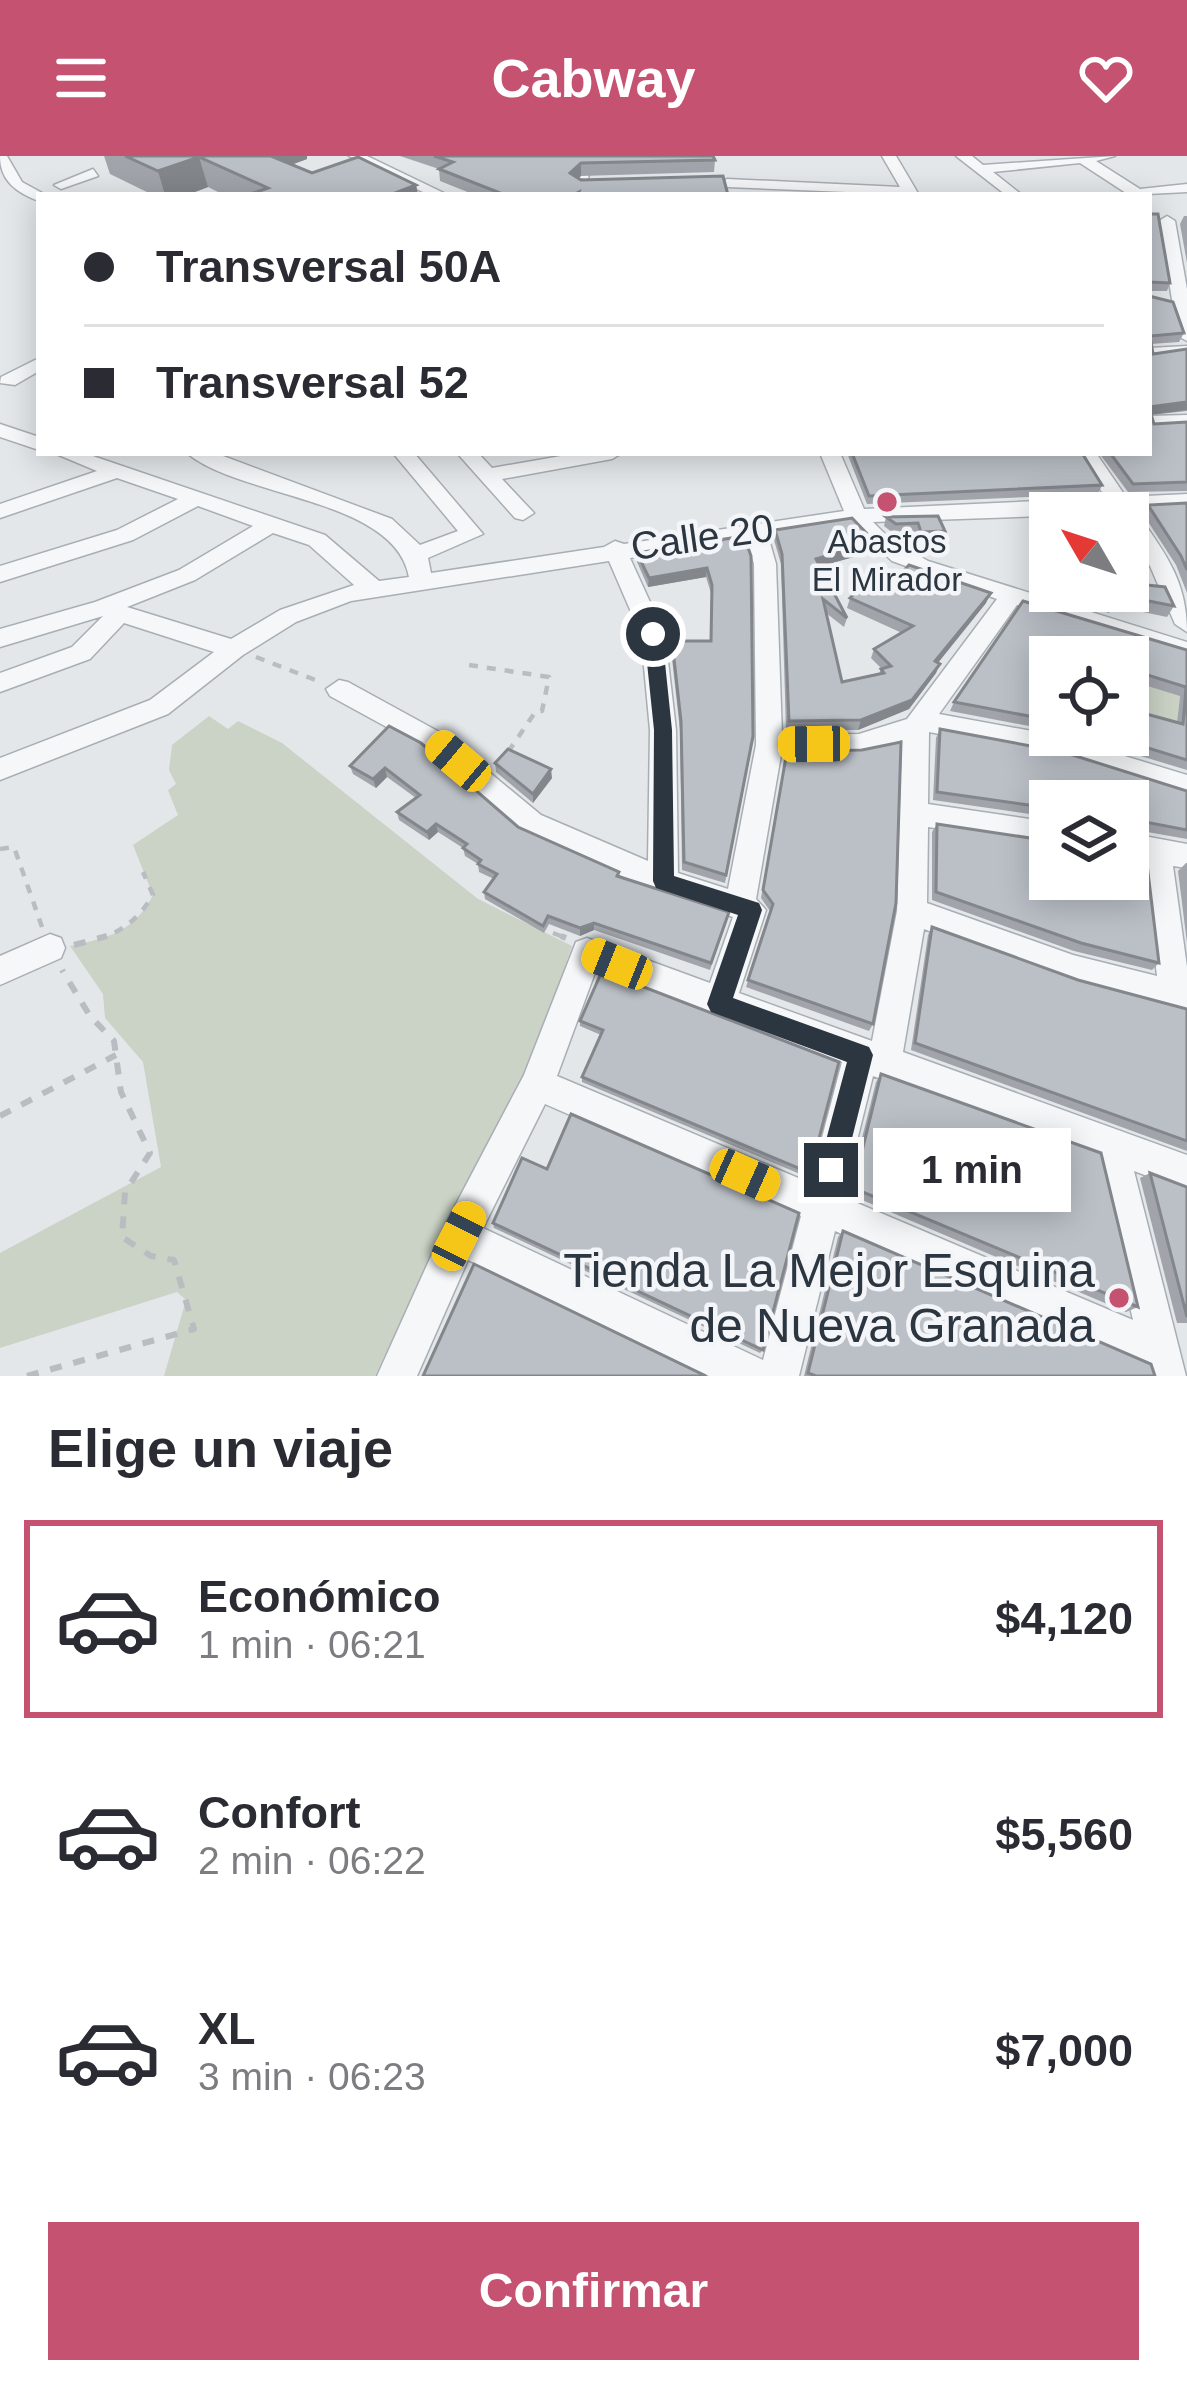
<!DOCTYPE html>
<html lang="es">
<meta charset="utf-8">
<style>
:root{--surface:#fff;--page:#f7f7f7;--text:#2b2b33;--muted:#7c7c81;--line:#e1e1e2;--accent:#c55270}
body{margin:0;font-family:Helvetica,sans-serif;background:var(--page);color:var(--text);height:100vh;display:flex;flex-direction:column;font-size:45px;white-space:nowrap}
*{box-sizing:border-box;margin:0}
p{font-size:39px;color:var(--muted)}
.icon{flex:none;width:66px;height:66px;fill:none;stroke:currentColor;stroke-width:2;stroke-linecap:round;stroke-linejoin:round}
.map{position:relative;height:1220px;overflow:hidden}
.side{display:flex;flex-direction:column;background:var(--surface);flex:1}
.side>*{flex:none}
.top-card{position:absolute;left:36px;top:36px;width:1116px;height:264px;border-radius:0px;box-shadow:0 6px 30px #0003;display:grid;align-content:center;height:264px;padding:0 48px;background:var(--surface)}
.needle{width:78px;rotate:309deg}
.controls{position:absolute;left:1029px;top:336px;display:grid;gap:24px}
.controls a{display:grid;place-items:center;width:120px;height:120px;border-radius:0px;background:var(--surface);box-shadow:0 6px 30px #0003;font-size:60px}
.end{position:absolute;width:54px;height:54px;margin:-27px;border:15px solid #2c3641;background:#fff;box-shadow:0 0 0 6px #fff}
.from{border-radius:50%}
.bubble{position:absolute;height:84px;border-radius:0px;background:var(--surface);box-shadow:0 6px 30px #0003;font-size:39px;font-weight:700;line-height:84px;text-align:center}
.car{position:absolute;width:36px;height:72px;margin:-36px -18px;border-radius:15px;box-shadow:0 0 9px 3px #0007;background:linear-gradient(#f5c518 24%,#345 0 40%,#f5c518 0 76%,#345 0 86%,#f5c518 0)}
.top-card b{display:flex;align-items:center;gap:42px;height:114px;font-size:45px}
.top-card b+b{border-top:3px solid var(--line)}
.top-card i{width:30px;height:30px;background:var(--text)}
ul{padding:0;list-style:none}
li{display:flex;align-items:center;gap:36px;height:198px;margin:0 24px 18px;padding:0 24px;border:6px solid transparent;border-radius:0px}
li div{flex:1}
li b{display:block;font-size:45px}
li em{font-style:normal;font-weight:700}
li.selected{border-color:var(--accent)}
li>.icon{width:108px;height:108px;stroke-width:1.5}
h2{padding:0 48px;font-size:54px;line-height:144px}
.action{display:flex;gap:24px;margin-top:auto;padding:24px 48px}
.action a{flex:1;height:138px;border-radius:0px;background:var(--accent);color:#fff;font-size:48px;font-weight:700;line-height:138px;text-align:center}
header{display:flex;justify-content:space-between;align-items:center;height:156px;padding:0 48px;background:var(--accent);color:#fff;font-size:54px;font-weight:700}
.map>svg:first-child{display:block}
</style>
<header><svg class="icon" aria-label="menu" viewBox="0 0 24 24"><path d="M4 6h16M4 12h16M4 18h16"/></svg>Cabway<svg class="icon" aria-label="heart" viewBox="0 0 24 24"><path d="M12 20l-8-8c-3-5 5-10 8-4 3-6 11-1 8 4z"/></svg></header>
<div class="map">
<svg width="1187" height="1220" viewBox="0 0 1187 1220">
<rect width="100%" height="100%" fill="#e3e7ea"/>
<!-- green -->
<g fill="#cad3c5">
<polygon points="1128,523 1180,539 1178,557 1187,560 1187,591 1128,564"/>
<path d="M209,560l19,13 10,-8 44,22 196,156 94,47 -47,139 -67,115 -83,176h-211l22,-76 -9,-8 -177,56v-95l161,-86 -18,-105 -38,-44 -2,-24 -33,-48c38,-8 64,-14 83,-51l-20,-50 45,-30 -10,-25 8,-6 -7,-14 3,-25z"/>
</g>
<g fill="none" stroke-linecap="round" stroke-linejoin="round">
<!-- minor casing -->
<g stroke="#a8aeb4" stroke-width="3">
<g id="minor">
<path d="M0,0h7l15,26 22,12 -5,1v6c-22,-8 -39,-20 -39,-45z"/>
<polygon points="349,0 367,0 448,39 429,39"/>
<polygon points="573,0 587,0 591,12 583,39 569,39 577,12"/>
<polygon points="882,0 896,0 919,39 727,31 720,27 727,23 900,31"/>
<polygon points="956,0 972,0 983,9 1115,0 1096,5 1140,33 1187,28 1187,36 1129,39 1080,7 993,16 1022,39 1006,39"/>
<polygon points="93,13 98,20 61,33 54,29"/>
<polygon points="1167,60 1175,65 1187,133 1187,185 1178,180 1159,65"/>
<polygon points="1187,190 1187,200 1149,202 1149,192"/>
<polygon points="39,202 39,215 15,229 0,227 1,221"/>
<polygon points="1187,259 1187,271 1149,272 1149,260"/>
<polygon points="0,268 39,281 39,294 0,281"/>
<path d="M54,297h30l241,82 54,46 30,-4c-14,-79 -169,-79 -222,-124h28l177,66 28,26 38,-14 -65,-78h21l69,81 -55,24 3,15 173,-26 11,-6 9,3 220,-33 -24,-58h20l24,56 242,-11 -30,-45h20l30,44 61,-3v14l-52,2c29,42 52,69 52,122l-12,-8 -25,-58 -22,-33v-20l-255,9 18,18 37,21 259,81v18l-170,-55 -78,109 120,22 128,39v22l-128,-41 -130,-24 -1,72 122,18v24l-122,-19 -1,76 146,52 84,21 -14,-116 -15,-3v-24l59,11v24l-14,-2 14,101v47l-114,-31 -149,-54 -21,123 284,103v36l-53,-20 52,205h-40l-3,-12 -308,-133 -36,145h-90l-241,-116 -51,116h-40l69,-153 78,-148 52,-133 11,-4 123,45 23,-66 -80,-27 -132,-59 -96,-83 -95,-52 -4,-7 13,-9 9,2 95,52 98,81 107,46 2,-131 -9,-95 -32,-74 -258,40 -55,21 -53,33 -75,59 -168,66v-22l150,-58 64,-48 -90,-29 -34,36 -90,33v-19l72,-26 31,-31 -103,31v-18l95,-27 84,-32 74,-44 -55,-20 -65,34 -133,42v-16l117,-36 61,-31 -61,-21 -117,40v-14l97,-33zM851,367l41,38 105,38 -90,120 -48,15 -77,1 -6,-171 -8,-28zM273,377l36,12 45,40 -74,25 -49,29 -104,-32 68,-27zM747,384l7,24 2,181 -28,144 -50,-16 -2,-143 -11,-95 -35,-77zM902,584l-5,171 -25,130 -133,-48 27,-83 -10,-11 25,-144 78,-1zM596,814l246,92 -32,121 -253,-107zM873,920l222,81 38,163 -290,-123zM545,948l256,112 -38,144 -280,-132z"/>
<polygon points="457,297 478,297 492,312 578,297 622,297 612,303 502,323 534,357 523,364 515,362"/>
<polygon points="50,778 61,782 65,792 61,802 0,829 0,800"/>
</g>
</g>
<!-- path-far1 -->
<g stroke="#b9bdc2" stroke-width="4.5" stroke-dasharray="9 9" stroke-linecap="butt">
<polyline points="256,501 318,525"/>
<polyline points="469,509 549,521 542,555 536,555 506,599"/>
<polyline points="0,693 14,691 42,771"/>
<polyline points="553,777 566,782"/>
<path d="M98,783c26,-8 41,-21 55,-44l-10,-23"/>
</g>
<!-- path -->
<g stroke="#b9bdc2" stroke-width="6" stroke-dasharray="12 12" stroke-linecap="butt">
<polyline points="561,780 566,782"/>
<polyline points="74,789 107,780"/>
<polyline points="0,960 116,899"/>
<polyline points="27,1220 194,1173 174,1104 151,1100 122,1081 125,1036 150,997 121,936 114,885 90,860 62,814"/>
</g>
<!-- minor -->
<use href="#minor" fill="#f6f7f9" fill-rule="evenodd"/>
</g>
<!-- wall -->
<g fill="#a1a5ab">
<polygon points="104,0 307,0 307,3 291,9 312,17 416,29 418,39 224,39 208,31 187,39 153,39 110,18"/>
<polygon points="400,0 713,0 715,4 714,16 581,20 578,22 728,39 475,39 440,25 439,13"/>
<polygon points="1149,58 1170,127 1167,135 1149,135"/>
<polygon points="1184,60 1187,60 1187,107 1180,68"/>
<polygon points="1149,140 1184,177 1179,186 1151,188 1153,198 1187,193 1187,255 1151,259 1154,268 1187,266 1187,335 1128,336 1099,297 1149,297"/>
<polygon points="847,297 1082,297 1102,329 1098,338 867,348"/>
<polygon points="1187,347 1187,437 1176,409 1143,358 1148,349"/>
<polygon points="938,360 945,375 942,383 919,384 915,376 893,377 884,370 886,361"/>
<polygon points="775,374 872,396 820,410 847,462 844,471 826,457 842,526 879,518 881,512 871,502 874,493 902,477 847,452 850,442 898,421 986,447 938,507 936,517 909,553 858,574 786,574 781,408 774,384"/>
<polygon points="744,380 753,580 725,727 682,714 680,574 671,494 672,485 710,485 711,437 706,421 648,431 637,406 637,397"/>
<polygon points="1054,435 1128,435 1174,450 1167,461 1114,450 1109,457 1054,440"/>
<polygon points="1023,445 1187,494 1187,614 1071,579 1128,579 1128,553 1177,567 1180,540 1128,524 1128,501 1050,501 1050,574 950,555 954,546"/>
<polygon points="389,570 518,671 619,716 619,721 729,756 710,814 594,774 580,780 549,768 544,777 485,743 484,736 494,723 479,716 478,708 465,700 463,692 438,676 429,684 399,664 397,656 416,642 387,621 376,632 353,618 350,610"/>
<polygon points="940,573 1187,635 1187,683 1130,673 1131,696 1159,807 1152,814 1074,795 932,744 932,676 937,668 1128,723 1050,645 1050,661 933,644 936,582"/>
<polygon points="785,603 873,868 869,875 746,831 770,755 761,742"/>
<polygon points="495,607 552,622 533,647 496,616"/>
<polygon points="1186,707 1187,707 1187,787 1178,715"/>
<polygon points="932,771 1078,824 1187,853 1187,995 911,894 928,779"/>
<polygon points="580,865 839,906 807,1021 582,926 582,921 601,879 580,870"/>
<polygon points="881,918 1138,1151 1126,1156 848,1038 876,926"/>
<polygon points="1150,1017 1187,1031 1187,1167 1177,1167 1140,1022"/>
<polygon points="493,1067 763,1194 760,1197 494,1072"/>
<polygon points="843,1075 1155,1220 804,1220 838,1081"/>
</g>
<!-- shaded-wall -->
<g fill="#83868b">
<polygon points="252,0 307,0 307,3 258,21"/>
<polygon points="199,1 208,31 187,39 165,39 158,15"/>
<polygon points="581,7 581,20 570,30 570,17"/>
<polygon points="416,29 418,39 390,39"/>
<polygon points="1187,246 1187,254 1149,259 1149,251"/>
<polygon points="875,386 872,396 814,412 816,403"/>
<polygon points="707,412 706,421 648,431 649,422"/>
<polygon points="991,437 986,447 932,514 935,505"/>
<polygon points="940,508 936,517 909,553 858,574 861,564"/>
<polygon points="385,612 387,621 376,632 373,623"/>
<polygon points="551,613 552,622 533,647 533,638"/>
<polygon points="436,668 438,676 429,684 427,676"/>
<polygon points="594,767 594,774 580,780 580,772"/>
</g>
<!-- building -->
<g fill="#bbc0c7" stroke="#83868b" stroke-width="3">
<polygon points="125,0 271,0 312,17 358,1 416,29 390,39 248,39 268,32 199,1 158,15"/>
<polygon points="434,0 713,0 715,4 581,7 570,17 581,24 723,20 728,39 578,39 579,36 573,39 505,39 439,13 453,6"/>
<polygon points="1149,58 1158,58 1170,127 1150,126 1149,133"/>
<polygon points="1149,140 1173,146 1184,177 1150,180 1153,198 1187,193 1187,246 1149,251"/>
<polygon points="1149,252 1154,268 1187,266 1187,326 1133,328 1110,297 1149,297"/>
<polygon points="852,297 1082,297 1102,329 869,340"/>
<polygon points="1187,347 1187,414 1181,400 1148,349"/>
<polygon points="938,360 945,375 921,376 918,367 896,368 886,361"/>
<polygon points="852,362 875,386 816,403 847,462 823,443 842,526 884,517 881,513 891,510 874,493 913,470 850,442 861,431 889,417 898,421 909,409 991,437 935,505 940,508 912,544 861,564 789,565 782,398 775,374"/>
<polygon points="744,380 751,400 753,580 726,719 684,706 681,565 672,485 711,485 712,429 707,412 649,422 637,397"/>
<polygon points="1128,427 1165,431 1174,450 1108,437 1115,446 1079,435 1128,435"/>
<polygon points="1023,445 1187,494 1187,604 1106,579 1128,579 1128,553 1183,568 1186,531 1128,513 1128,501 1050,501 1050,564 954,546"/>
<polygon points="389,570 421,587 518,671 619,716 617,720 729,756 711,807 594,767 580,772 548,760 543,770 484,736 497,718 478,708 481,704 463,692 467,688 436,668 427,676 397,656 420,639 385,612 373,623 350,610"/>
<polygon points="940,573 1063,596 1187,635 1187,674 1135,664 1130,669 1131,696 1146,700 1159,807 1081,787 936,736 937,668 1050,685 1050,723 1128,723 1128,645 1050,645 1050,652 937,636"/>
<polygon points="901,586 896,747 873,868 748,824 773,748 763,734 787,595 862,594"/>
<polygon points="508,593 551,613 533,638 495,607"/>
<polygon points="932,771 1078,824 1187,853 1187,985 915,887"/>
<polygon points="602,815 839,906 810,1017 582,921 603,874 580,865"/>
<polygon points="881,918 1101,997 1138,1151 853,1032"/>
<polygon points="571,958 799,1057 763,1194 493,1067 522,1002 547,1013"/>
<polygon points="1150,1017 1187,1031 1187,1161"/>
<polygon points="843,1075 1151,1208 1155,1220 816,1220 808,1217"/>
<polygon points="474,1108 706,1220 423,1220"/>
</g>
<!-- route -->
<polygon fill="#2c3641" points="653,472 662,478 672,574 674,720 759,747 762,754 733,842 869,891 873,899 844,1014 831,1027 818,1014 847,906 711,856 707,848 738,759 656,732 653,725 654,574 644,478"/>
<!-- markers -->
<g fill="#c55270" stroke="#f3f5f8" stroke-width="4.5">
<circle cx="887" cy="346" r="12"/>
<circle cx="1119" cy="1142" r="12"/>
</g>
<g text-anchor="middle" dominant-baseline="central" stroke-width="9" stroke-linejoin="round" paint-order="stroke">
<!-- far-poi labels -->
<g font-size="33" fill="#2c3641" stroke="#f3f5f8">
<text x="887" y="385">Abastos<tspan x="887" dy="38">El Mirador</tspan></text>
</g>
<!-- street labels -->
<g font-size="39" fill="#2c3641" stroke="#f3f5f8">
<text transform="translate(702 381) rotate(-8)">Calle 20</text>
</g>
<!-- near-poi labels -->
<g font-size="48" fill="#2c3641" stroke="#f3f5f8" text-anchor="end">
<text x="1095" y="1114">Tienda La Mejor Esquina<tspan x="1095" dy="55">de Nueva Granada</tspan></text>
</g>
</g>
</svg>
<div class="controls">
<a><svg class="needle" viewBox="-14 -14 28 28"><path d="M0-13l5 13h-10z" fill="#e53935"/><path d="M0 13l5-13h-10z" fill="#7c7c81"/></svg></a>
<a><svg class="icon" aria-label="locate" viewBox="0 0 24 24"><circle cx="12" cy="12" r="6"/><path d="M12 2v4M12 18v4M2 12h4M18 12h4"/></svg></a>
<a><svg class="icon" aria-label="layers" viewBox="0 0 24 24"><path d="M12 4l9 5-9 5-9-5zM3 14l9 5 9-5"/></svg></a>
</div>
<i class="end from" style="left:653px;top:478px"></i>
<i class="end" style="left:831px;top:1014px"></i>
<div class="bubble" style="left:873px;top:972px;width:198px">1 min</div>
<i class="car" style="left:814px;top:588px;rotate:269deg"></i>
<i class="car" style="left:458px;top:605px;rotate:310deg"></i>
<i class="car" style="left:617px;top:808px;rotate:292deg"></i>
<i class="car" style="left:745px;top:1019px;rotate:114deg"></i>
<i class="car" style="left:459px;top:1080px;rotate:27deg"></i>
<div class="top-card">
<b><i class="from"></i>Transversal 50A</b>
<b><i></i>Transversal 52</b>
</div>
</div>
<section class="side">
<h2>Elige un viaje</h2>
<ul>
<li class="selected"><svg class="icon" aria-label="car" viewBox="0 0 24 24"><path d="M5 17H2v-5l4-1 3-4h7l3 4 3 1v5h-3M9 17h6M6 11h13"/><circle cx="7" cy="17" r="2"/><circle cx="17" cy="17" r="2"/></svg><div><b>Económico</b><p>1 min · 06:21</p></div><em>$4,120</em></li>
<li><svg class="icon" aria-label="car" viewBox="0 0 24 24"><path d="M5 17H2v-5l4-1 3-4h7l3 4 3 1v5h-3M9 17h6M6 11h13"/><circle cx="7" cy="17" r="2"/><circle cx="17" cy="17" r="2"/></svg><div><b>Confort</b><p>2 min · 06:22</p></div><em>$5,560</em></li>
<li><svg class="icon" aria-label="car" viewBox="0 0 24 24"><path d="M5 17H2v-5l4-1 3-4h7l3 4 3 1v5h-3M9 17h6M6 11h13"/><circle cx="7" cy="17" r="2"/><circle cx="17" cy="17" r="2"/></svg><div><b>XL</b><p>3 min · 06:23</p></div><em>$7,000</em></li>
</ul>
<div class="action"><a>Confirmar</a></div>
</section>
